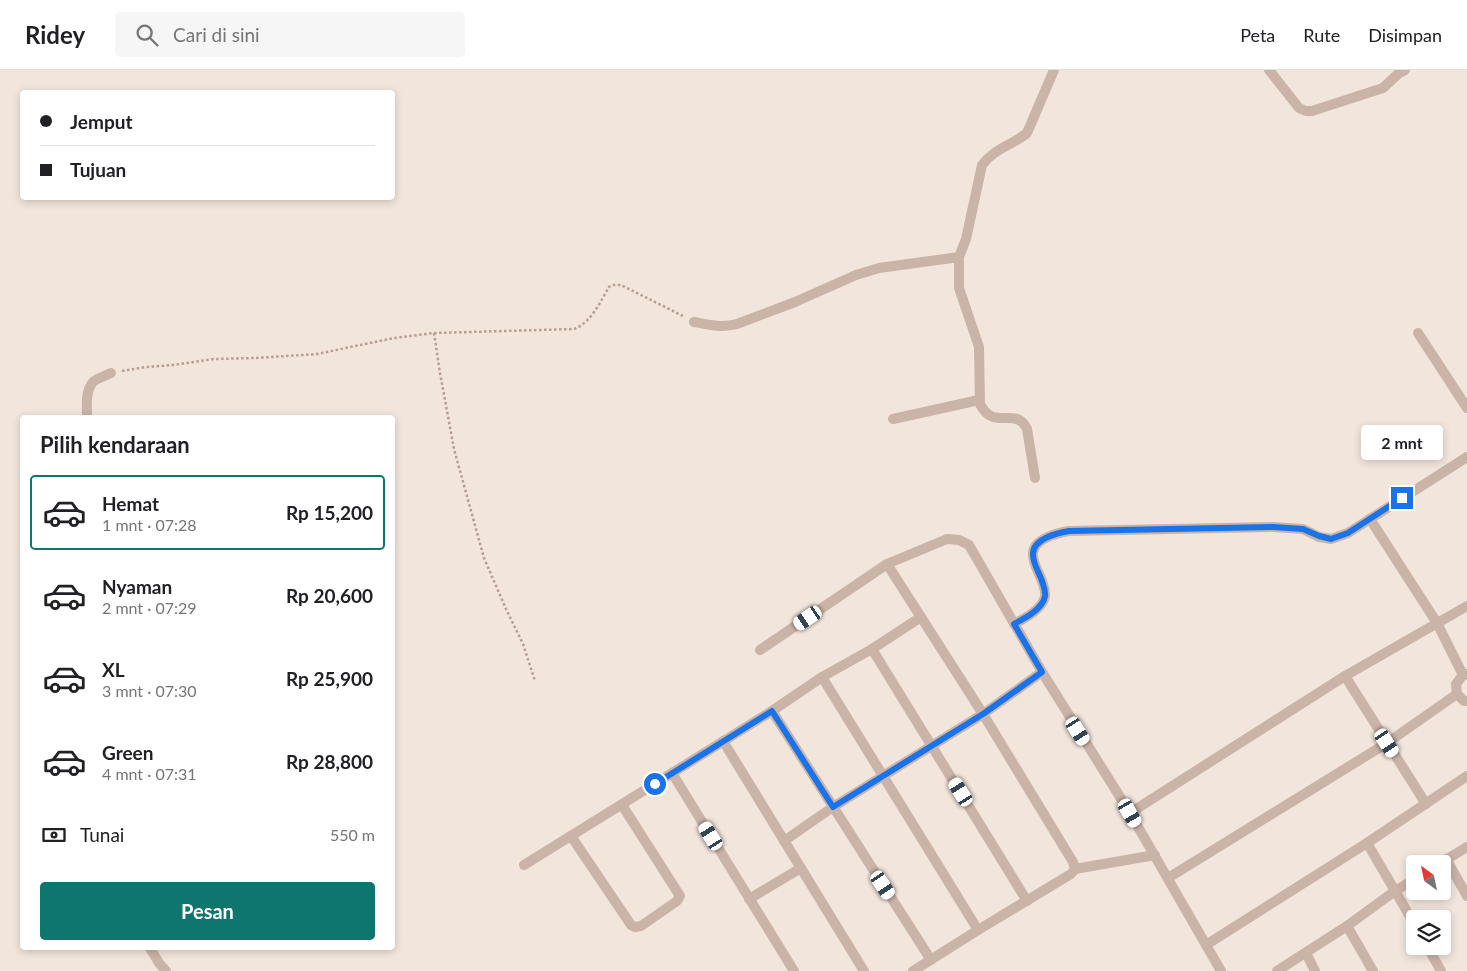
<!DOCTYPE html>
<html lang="id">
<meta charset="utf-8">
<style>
:root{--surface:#fff;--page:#f6f6f6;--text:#202124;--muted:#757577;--line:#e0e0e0;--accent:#0f766e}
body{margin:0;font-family:Lato,sans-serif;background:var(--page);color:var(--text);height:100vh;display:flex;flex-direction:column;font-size:19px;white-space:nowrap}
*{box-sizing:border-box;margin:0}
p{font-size:16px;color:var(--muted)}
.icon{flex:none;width:28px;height:28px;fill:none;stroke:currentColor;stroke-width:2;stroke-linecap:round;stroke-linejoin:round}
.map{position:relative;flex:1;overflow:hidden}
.drawer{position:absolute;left:20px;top:345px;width:375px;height:535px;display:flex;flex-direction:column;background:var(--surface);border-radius:5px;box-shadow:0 2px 8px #0003}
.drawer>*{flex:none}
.guide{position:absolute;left:20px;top:20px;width:375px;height:110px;border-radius:5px;box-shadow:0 2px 8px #0003;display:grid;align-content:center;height:110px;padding:0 20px;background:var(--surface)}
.needle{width:32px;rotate:327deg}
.tools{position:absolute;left:1406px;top:785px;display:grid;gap:10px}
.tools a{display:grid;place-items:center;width:45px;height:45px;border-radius:5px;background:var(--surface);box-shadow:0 2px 8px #0003;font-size:25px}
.end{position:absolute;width:22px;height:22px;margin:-11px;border:6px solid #1a73e8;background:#fff;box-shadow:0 0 0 2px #fff}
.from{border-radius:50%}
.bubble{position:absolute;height:35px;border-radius:5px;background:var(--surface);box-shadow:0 2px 8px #0003;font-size:16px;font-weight:700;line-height:35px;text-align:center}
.car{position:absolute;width:15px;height:30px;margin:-15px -8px;border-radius:6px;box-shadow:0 0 4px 1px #0007;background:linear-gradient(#fff 24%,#345 0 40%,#fff 0 76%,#345 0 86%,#fff 0)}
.guide b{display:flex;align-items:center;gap:18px;height:48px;font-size:19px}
.guide b+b{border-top:1px solid var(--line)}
.guide i{width:12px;height:12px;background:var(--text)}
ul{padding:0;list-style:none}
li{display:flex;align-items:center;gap:15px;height:75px;margin:0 10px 8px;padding:0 10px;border:2px solid transparent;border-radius:5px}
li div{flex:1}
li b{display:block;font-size:19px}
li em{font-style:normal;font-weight:700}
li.on{border-color:var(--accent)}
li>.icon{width:45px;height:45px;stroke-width:1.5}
h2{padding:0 20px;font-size:22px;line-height:60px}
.pay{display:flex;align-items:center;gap:12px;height:55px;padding:0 20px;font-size:19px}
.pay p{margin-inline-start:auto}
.action{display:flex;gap:10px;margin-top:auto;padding:10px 20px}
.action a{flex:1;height:58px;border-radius:5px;background:var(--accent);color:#fff;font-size:20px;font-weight:700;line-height:58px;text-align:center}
header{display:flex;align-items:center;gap:30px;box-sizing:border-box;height:70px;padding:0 25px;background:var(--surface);border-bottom:1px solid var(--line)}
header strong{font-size:24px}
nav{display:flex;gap:28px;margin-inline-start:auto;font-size:18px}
.search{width:350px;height:45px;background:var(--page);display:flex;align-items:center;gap:12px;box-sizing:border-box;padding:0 18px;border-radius:5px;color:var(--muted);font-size:19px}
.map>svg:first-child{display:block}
</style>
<header>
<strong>Ridey</strong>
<div class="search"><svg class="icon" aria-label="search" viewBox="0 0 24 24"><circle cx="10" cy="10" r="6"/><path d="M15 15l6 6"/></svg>Cari di sini</div>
<nav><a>Peta</a><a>Rute</a><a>Disimpan</a></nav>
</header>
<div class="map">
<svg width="1467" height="901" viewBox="0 0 1467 901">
<rect width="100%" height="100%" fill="#f2e5dc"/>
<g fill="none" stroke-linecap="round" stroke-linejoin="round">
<!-- path -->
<g stroke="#b69d92" stroke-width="2.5" stroke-dasharray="2.5 2.5" stroke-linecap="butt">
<polyline points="434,263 440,303 454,379 484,488 506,539 523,574 535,611"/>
<path d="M122,301l24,-4 27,-2 41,-6 42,-1 61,-4 77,-16 40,-5 140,-4c17,-6 26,-27 35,-42l5,-2h7l64,32"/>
</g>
<!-- street -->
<g stroke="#cab3a7" stroke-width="10">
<polyline points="1269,0 1299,38 1306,41 1312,41 1383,18 1399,3 1405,0"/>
<path d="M959,187v31l20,59 1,57c14,28 35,1 47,25l8,49"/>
<path d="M694,252c15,3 28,6 43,2l58,-22 61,-27 23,-7 80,-11 7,-18 16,-74c13,-17 29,-19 45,-32l27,-63"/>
<polyline points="1418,263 1467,338"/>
<path d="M87,348c0,-11 -2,-27 6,-36 4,-4 12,-6 18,-9"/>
<polyline points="893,349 979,330"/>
<polyline points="1370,449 1437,553 1463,605"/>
<polyline points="887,494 983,644 1073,792 1075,799 1071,804 978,860 913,901"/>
<path d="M1014,554c11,-6 29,-15 31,-28 1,-5 -2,-11 -3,-15 -3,-8 -9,-18 -9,-26 -1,-16 24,-22 36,-24l204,-4 30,2 16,8 12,2 17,-6 119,-76"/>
<polyline points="872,579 1027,831"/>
<polyline points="760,580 887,494 947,469 959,470 969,475 1042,602 1130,743 1221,901"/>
<polyline points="1467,604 1463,605 1456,614 1457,624 1464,631 1467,631"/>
<polyline points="1345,606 1426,734"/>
<polyline points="822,607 978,860"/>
<polyline points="772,641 931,890"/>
<polyline points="723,671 864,901"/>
<polyline points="672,703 794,901"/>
<polyline points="1130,743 1345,606 1467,536"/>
<polyline points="571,766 631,855 635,857 641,856 677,831 680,826 622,735"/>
<polyline points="784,771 833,737 983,644 1042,602"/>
<polyline points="1446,789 1467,826"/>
<polyline points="1439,794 1467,777"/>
<polyline points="524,795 772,641 822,607 872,579 921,547"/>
<polyline points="1075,799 1155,785"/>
<polyline points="1168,808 1387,673 1457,624"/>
<polyline points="749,829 801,798"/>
<polyline points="1415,855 1367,773 1467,706"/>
<polyline points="1347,856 1373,901"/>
<polyline points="1206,875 1367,773"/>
<polyline points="1427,876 1441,901"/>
<polyline points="150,878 159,893 166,901"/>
<polyline points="1306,883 1315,901"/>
<polyline points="1277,901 1347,856 1395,821 1415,809"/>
</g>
</g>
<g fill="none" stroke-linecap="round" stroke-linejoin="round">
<!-- route -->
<path stroke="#1a73e8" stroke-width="6" d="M655,714l117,-73 61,96 150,-93 59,-42 -28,-48c11,-6 29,-15 31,-28 1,-5 -2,-11 -3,-15 -3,-8 -9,-18 -9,-26 -1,-16 24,-22 36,-24l204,-4 30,2 16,7 12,3 17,-6 54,-35"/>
</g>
</svg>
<div class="tools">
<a><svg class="needle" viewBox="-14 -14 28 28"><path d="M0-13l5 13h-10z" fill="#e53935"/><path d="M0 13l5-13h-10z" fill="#757577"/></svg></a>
<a><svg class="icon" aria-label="layers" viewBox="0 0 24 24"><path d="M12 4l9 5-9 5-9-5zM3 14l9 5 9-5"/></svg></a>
</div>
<i class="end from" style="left:655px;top:714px"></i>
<i class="end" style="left:1402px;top:428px"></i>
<div class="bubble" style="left:1361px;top:355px;width:82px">2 mnt</div>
<i class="car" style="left:808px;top:548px;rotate:236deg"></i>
<i class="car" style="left:1078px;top:661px;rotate:148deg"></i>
<i class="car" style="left:1387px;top:673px;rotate:147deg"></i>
<i class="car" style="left:961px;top:722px;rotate:328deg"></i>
<i class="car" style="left:1130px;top:743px;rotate:150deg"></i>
<i class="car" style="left:711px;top:766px;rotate:328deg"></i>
<i class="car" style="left:883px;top:815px;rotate:147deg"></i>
<div class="guide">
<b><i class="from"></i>Jemput</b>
<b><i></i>Tujuan</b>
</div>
<section class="drawer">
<h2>Pilih kendaraan</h2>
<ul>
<li class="on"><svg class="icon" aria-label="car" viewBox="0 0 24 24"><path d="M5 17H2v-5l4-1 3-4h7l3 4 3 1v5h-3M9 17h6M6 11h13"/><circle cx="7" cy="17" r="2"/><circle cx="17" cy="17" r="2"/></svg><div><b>Hemat</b><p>1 mnt · 07:28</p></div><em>Rp 15,200</em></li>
<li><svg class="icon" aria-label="car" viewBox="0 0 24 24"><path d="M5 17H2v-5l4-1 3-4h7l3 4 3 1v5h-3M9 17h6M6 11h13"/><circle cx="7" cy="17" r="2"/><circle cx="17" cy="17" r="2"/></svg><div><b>Nyaman</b><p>2 mnt · 07:29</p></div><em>Rp 20,600</em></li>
<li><svg class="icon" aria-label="car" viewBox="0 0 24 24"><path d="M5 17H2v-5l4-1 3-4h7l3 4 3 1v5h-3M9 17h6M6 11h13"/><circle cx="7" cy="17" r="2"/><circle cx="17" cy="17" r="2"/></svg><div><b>XL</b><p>3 mnt · 07:30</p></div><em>Rp 25,900</em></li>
<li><svg class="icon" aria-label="car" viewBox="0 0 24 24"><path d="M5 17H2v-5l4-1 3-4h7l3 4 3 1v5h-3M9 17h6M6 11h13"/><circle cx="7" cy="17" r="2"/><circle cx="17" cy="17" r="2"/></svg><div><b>Green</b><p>4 mnt · 07:31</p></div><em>Rp 28,800</em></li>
</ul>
<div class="pay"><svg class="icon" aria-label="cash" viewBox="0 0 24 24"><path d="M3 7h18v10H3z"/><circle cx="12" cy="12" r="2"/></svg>Tunai<p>550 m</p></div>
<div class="action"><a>Pesan</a></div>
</section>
</div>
